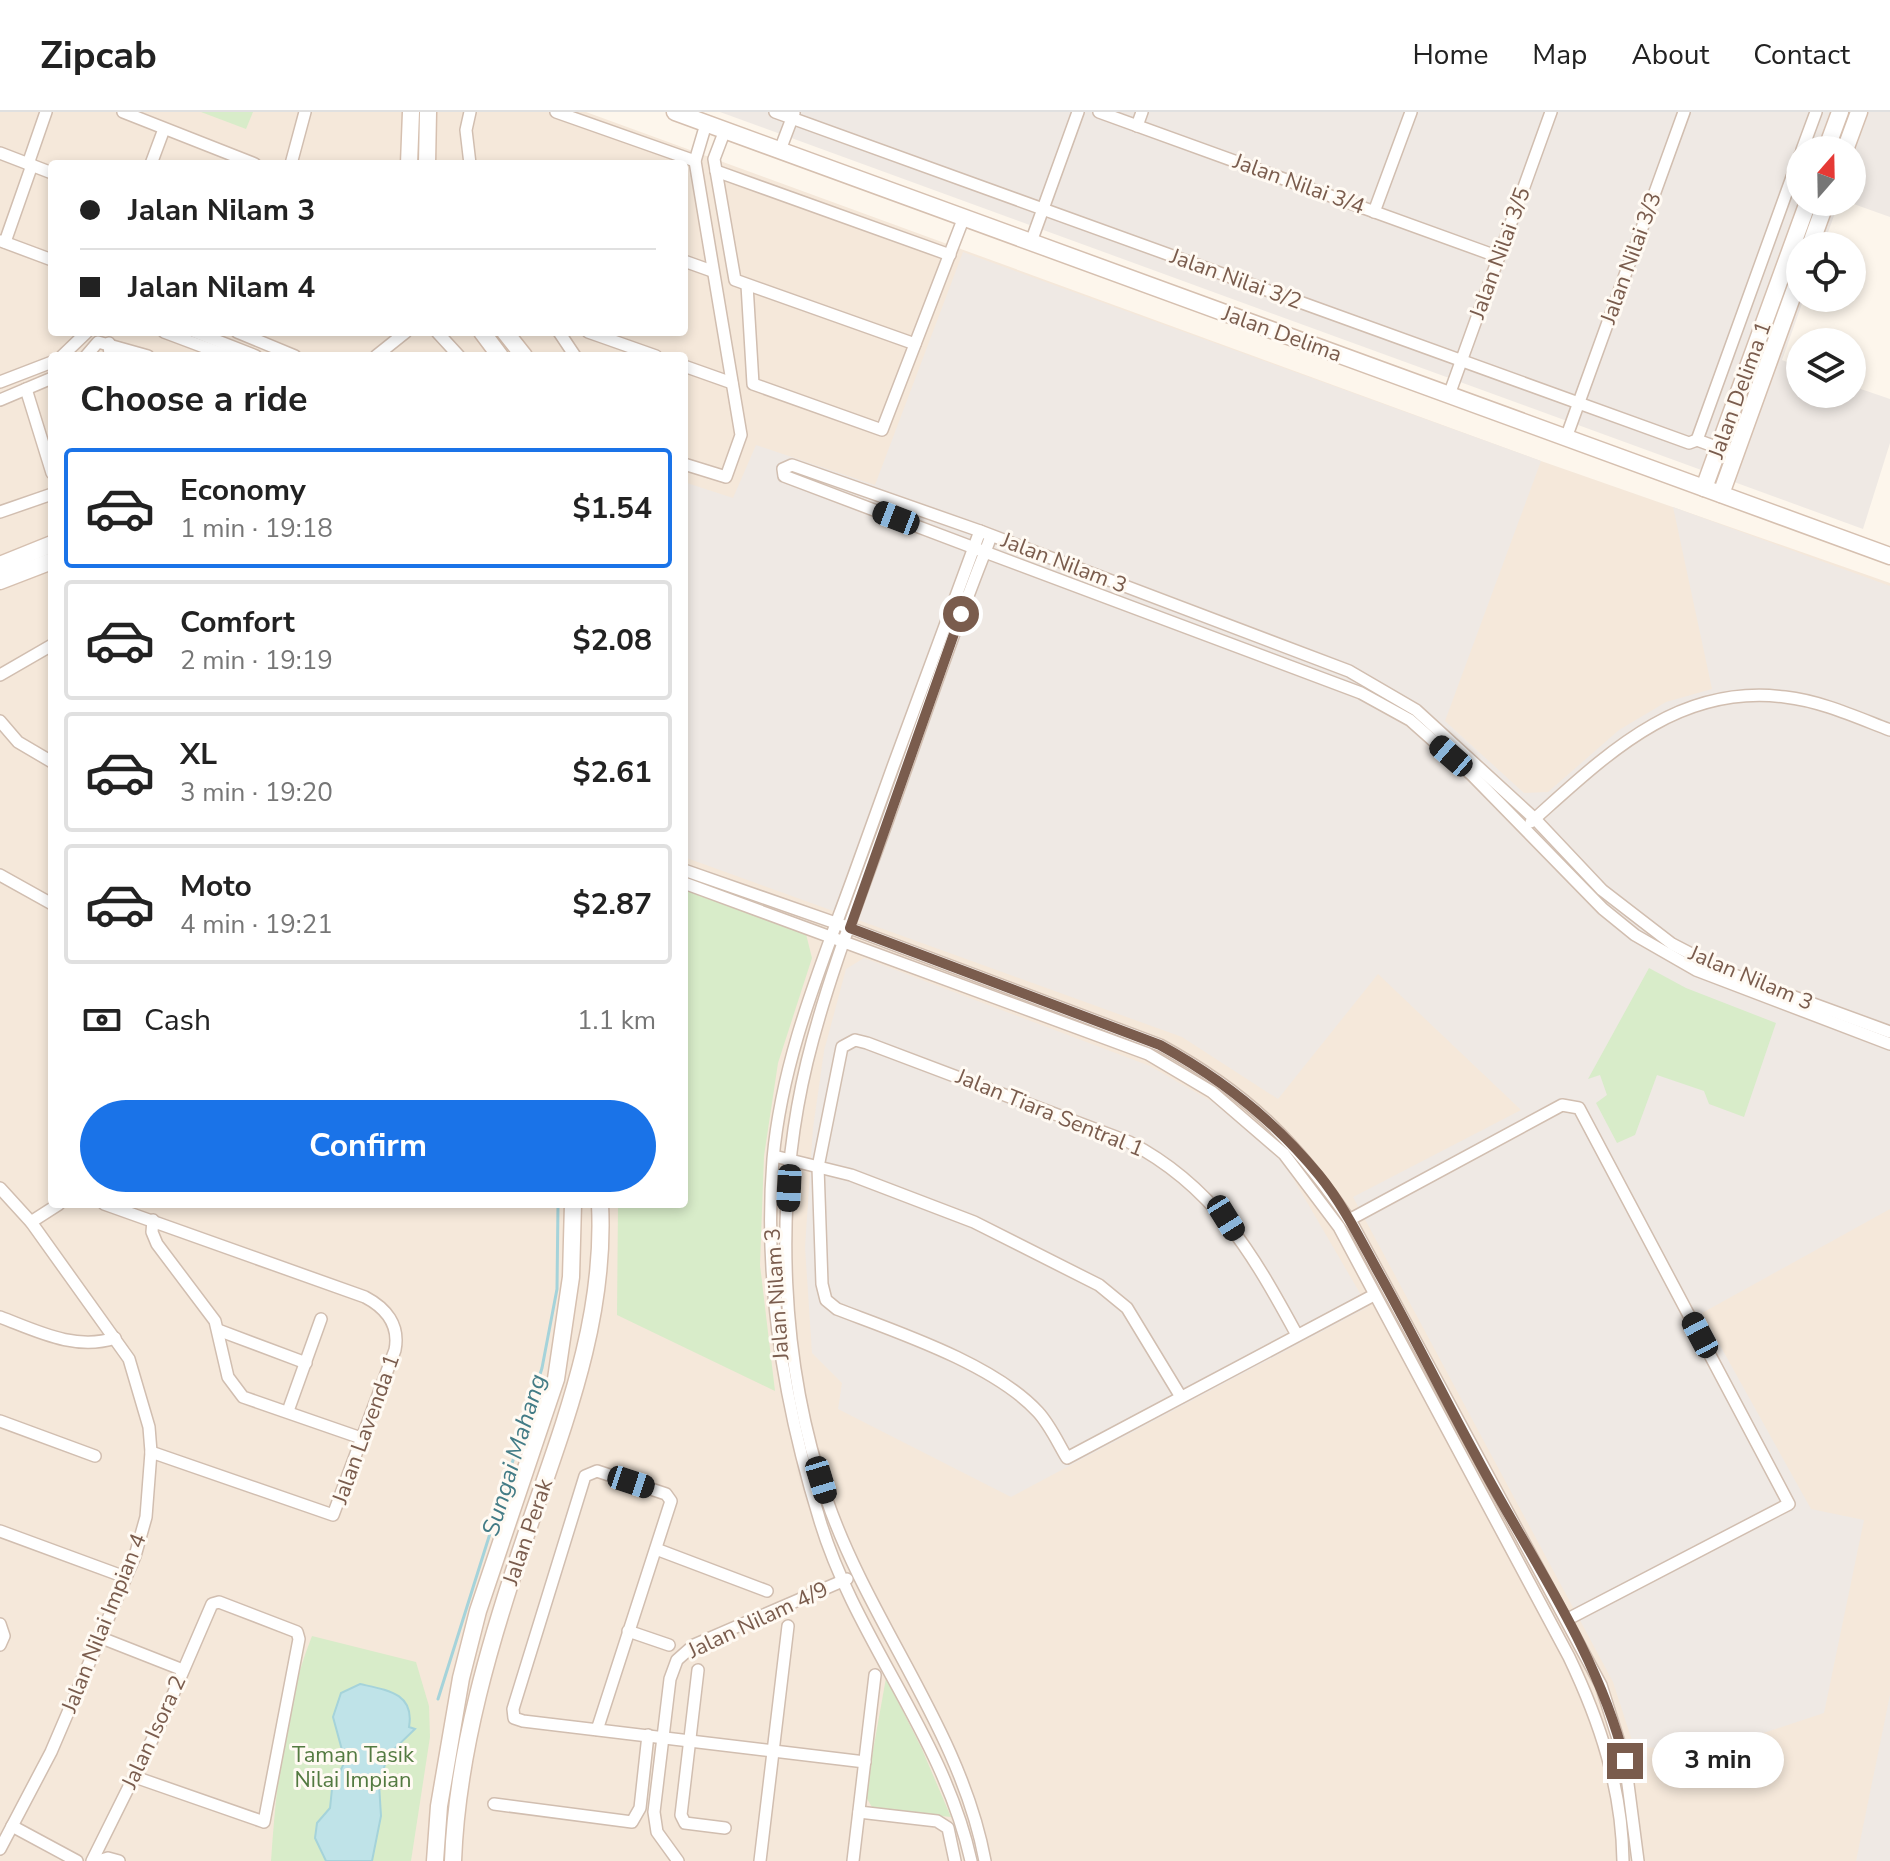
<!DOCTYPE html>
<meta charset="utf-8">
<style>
:root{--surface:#fff;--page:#f2f2f2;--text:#222;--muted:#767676;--line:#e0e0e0;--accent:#1a73e8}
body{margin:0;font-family:"Nunito Sans",sans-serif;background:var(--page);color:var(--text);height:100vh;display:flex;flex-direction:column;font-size:30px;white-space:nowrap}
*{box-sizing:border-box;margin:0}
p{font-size:26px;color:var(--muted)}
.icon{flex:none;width:44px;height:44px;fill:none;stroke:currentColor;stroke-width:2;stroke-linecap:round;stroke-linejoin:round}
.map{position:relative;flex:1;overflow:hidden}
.details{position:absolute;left:48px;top:240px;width:640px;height:856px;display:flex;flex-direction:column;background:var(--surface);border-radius:8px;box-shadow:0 4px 12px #0003}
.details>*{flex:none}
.hud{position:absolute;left:48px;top:48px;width:640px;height:176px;border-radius:8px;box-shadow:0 4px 12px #0003;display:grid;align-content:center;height:176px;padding:0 32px;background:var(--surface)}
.needle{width:52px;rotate:20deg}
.buttons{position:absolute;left:1786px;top:24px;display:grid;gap:16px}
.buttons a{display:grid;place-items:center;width:80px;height:80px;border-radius:50%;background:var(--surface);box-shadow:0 4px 12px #0003;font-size:40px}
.end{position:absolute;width:36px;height:36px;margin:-18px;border:10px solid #7a5c4d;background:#fff;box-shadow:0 0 0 4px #fff}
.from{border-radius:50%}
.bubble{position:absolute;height:56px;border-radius:28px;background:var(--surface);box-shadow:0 4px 12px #0003;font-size:26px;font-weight:700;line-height:56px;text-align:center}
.car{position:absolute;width:24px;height:48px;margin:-24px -12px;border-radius:10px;box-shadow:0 0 6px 2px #0007;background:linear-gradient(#222 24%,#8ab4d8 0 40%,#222 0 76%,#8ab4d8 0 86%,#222 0)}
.hud b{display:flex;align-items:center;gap:28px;height:76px;font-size:30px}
.hud b+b{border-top:2px solid var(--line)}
.hud i{width:20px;height:20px;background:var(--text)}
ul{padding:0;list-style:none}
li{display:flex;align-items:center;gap:24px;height:120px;margin:0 16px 12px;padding:0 16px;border:4px solid var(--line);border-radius:8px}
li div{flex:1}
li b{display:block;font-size:30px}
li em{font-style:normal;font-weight:700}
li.on{border-color:var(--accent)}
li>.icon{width:72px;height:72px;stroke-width:1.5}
h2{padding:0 32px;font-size:36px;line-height:96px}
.pay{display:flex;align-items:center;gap:20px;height:88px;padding:0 32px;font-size:30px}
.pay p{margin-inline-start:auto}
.cta{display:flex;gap:16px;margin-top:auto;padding:16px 32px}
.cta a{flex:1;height:92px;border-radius:48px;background:var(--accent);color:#fff;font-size:32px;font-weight:700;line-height:92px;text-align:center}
header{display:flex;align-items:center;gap:48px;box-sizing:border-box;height:112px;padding:0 40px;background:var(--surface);border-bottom:2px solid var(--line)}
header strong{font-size:38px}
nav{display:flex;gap:44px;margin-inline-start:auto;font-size:28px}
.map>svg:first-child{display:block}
</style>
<header>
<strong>Zipcab</strong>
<nav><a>Home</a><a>Map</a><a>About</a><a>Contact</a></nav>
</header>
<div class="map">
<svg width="1890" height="1749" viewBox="0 0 1890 1749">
<rect width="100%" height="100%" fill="#fdf6ec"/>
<!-- residential -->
<path fill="#f5e8da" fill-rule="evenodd" d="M0,0h586l955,349 349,122v1278h-1890zM52,52h632v168h-632zM52,244h632v848h-632z"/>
<!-- industrial -->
<g fill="#efe9e4">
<polygon points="720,0 1890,0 1890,105 1848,90 1852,90 1852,38 1800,38 1800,90 1839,90 1823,134 1800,134 1800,186 1804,186 1782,248 1800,255 1800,282 1852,282 1852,274 1890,287 1890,331 1863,417"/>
<polygon points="963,140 1541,349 1445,609 1524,681 1548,680 1619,618 1666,590 1712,577 1673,395 1890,474 1890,1097 1702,1201 1811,1397 1864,1408 1824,1601 1712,1638 1634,1635 1613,1570 1353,1085 1521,998 1378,862 1278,987 1182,925 684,745 684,370 733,386 756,333 875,373"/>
<polygon points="864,846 1150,954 1216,992 1283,1049 1368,1195 1011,1385 838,1297 842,1271 812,1241 805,1135 813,1016 824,939 846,857"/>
<polygon points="1890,1583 1890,1749 1856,1749"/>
</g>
<!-- green -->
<g fill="#d8ecc9">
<polygon points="201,0 253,0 246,17"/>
<polygon points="684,778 806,822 812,846 778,951 764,1044 760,1153 775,1279 617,1203 618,1092 684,1092"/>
<polygon points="1649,856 1686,876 1776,911 1744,1005 1709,992 1704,979 1657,963 1635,1023 1617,1031 1596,991 1607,983 1600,963 1588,967"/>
<path d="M312,1524l104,26 13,44 1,31 -19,124h-140c5,-74 13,-156 41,-225z"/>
<polygon points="886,1566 921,1635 951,1705 873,1697 865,1683"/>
</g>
<!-- water -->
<path fill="#bfe3e8" stroke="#a5d3da" stroke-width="2" d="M360,1572c27,6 55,9 49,43l6,2 -27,26 -9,29 2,32 -9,45h-46l-11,-23 2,-15 13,-15 2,-19 13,-28 -12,-44 8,-24z"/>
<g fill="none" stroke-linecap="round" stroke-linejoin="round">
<!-- stream -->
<polyline stroke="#a5d3da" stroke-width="3" points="438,1587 542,1256 557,1177 558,1092"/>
<!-- street casing -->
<g stroke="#d1beb0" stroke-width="14">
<g id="street">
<polyline points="123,0 255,52"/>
<polyline points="556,0 695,49"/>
<polyline points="775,0 1689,331 1697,328"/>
<polyline points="1099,0 1499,145"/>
<polyline points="1137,14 1142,0"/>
<polyline points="725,18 714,47 735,168 915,232"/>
<polyline points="780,38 794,1"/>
<polyline points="1802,38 1816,0"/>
<polyline points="0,41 52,61"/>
<polyline points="28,52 46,0"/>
<polyline points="151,52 164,17"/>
<polyline points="291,52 305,0"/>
<polyline points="470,52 466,18 470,0"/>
<polyline points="716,59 950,143"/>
<polyline points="1374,100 1411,0"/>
<polyline points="1,129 52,148"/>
<polyline points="5,130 32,53"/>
<polyline points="1031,130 1078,0"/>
<polyline points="684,149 712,159"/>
<polyline points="747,173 753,272 882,318 964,105"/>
<polyline points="164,220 228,244"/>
<polyline points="195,220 256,244"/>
<polyline points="237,220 295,244"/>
<polyline points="437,220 459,244"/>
<polyline points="559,220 575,244"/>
<polyline points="588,220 656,244"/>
<polyline points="109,231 110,244"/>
<polyline points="62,244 87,220"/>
<polyline points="86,244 98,230 148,244"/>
<polyline points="376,244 406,220"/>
<polyline points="684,254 732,271"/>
<polyline points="0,270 52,250"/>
<polyline points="26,277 52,361"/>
<polyline points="1449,283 1551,0"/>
<polyline points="0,288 52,266"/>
<polyline points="1566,326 1684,0"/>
<polyline points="1697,328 1800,43"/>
<polyline points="1697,328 1735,342"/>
<polyline points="684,352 726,365 741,323 695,49 706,12"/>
<polyline points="0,400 52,382"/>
<polyline points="980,419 792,353 783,357 784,364 985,440 991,424"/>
<polyline points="0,563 52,533"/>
<polyline points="0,609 18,630 52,650"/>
<path d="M1531,710c74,-66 146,-139 254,-125 36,4 71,20 105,33"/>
<path d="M684,758l166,58 310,117c89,49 138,98 194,182l247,458 24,76 13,100"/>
<polyline points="0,763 52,792"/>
<path d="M684,771l464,171 64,38 72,62 55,73 230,430c31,65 53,131 54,204"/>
<polyline points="774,1044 851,1063 974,1110 1099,1173 1127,1196 1181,1285"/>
<polyline points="0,1076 31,1110 129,1247 149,1315 151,1340 146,1405 135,1444 51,1640 0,1737"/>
<path d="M104,1092l261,93c21,11 35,28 30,53l-62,165 -182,-63"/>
<polyline points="153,1108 152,1120 157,1132 215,1209 228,1265 243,1285 364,1327"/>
<polyline points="1349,1108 1562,993 1579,996 1789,1392 1568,1507"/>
<polyline points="31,1110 59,1092"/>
<path d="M0,1205c37,14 75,34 115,21"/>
<polyline points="218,1218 306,1251"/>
<path d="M1297,1223c-44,-81 -83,-149 -168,-193l-262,-99 -12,-3 -13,7 -24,120 4,117 4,16 11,9c60,23 157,55 201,103 12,13 20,31 29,46l307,-163"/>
<polyline points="288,1299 321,1207"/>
<polyline points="0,1309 95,1344"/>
<polyline points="0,1419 125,1465"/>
<polyline points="656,1437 767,1479"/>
<polyline points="0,1512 4,1524 0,1533"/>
<polyline points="628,1519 669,1533"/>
<polyline points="99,1525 183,1558"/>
<polyline points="698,1558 681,1703 685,1711 725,1716"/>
<polyline points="597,1618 671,1389 666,1382 597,1359 585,1364 513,1597 514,1606 523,1609 865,1650"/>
<polyline points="494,1692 632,1710 640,1696 648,1623"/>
<polyline points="859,1700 937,1709 948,1716 955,1749"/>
<polyline points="12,1714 77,1749"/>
<polyline points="92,1749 162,1608 212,1492 219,1490 297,1520 299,1527 264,1710 135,1665"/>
<polyline points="98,1749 108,1746 119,1749"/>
<polyline points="678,1749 657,1720 654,1700 670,1567 677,1548 694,1533 847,1467"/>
<polyline points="760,1749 788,1514"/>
<polyline points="853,1749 875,1563"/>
<path d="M971,1749c-27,-124 -115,-221 -151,-340 -36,-117 -57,-239 -47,-362 9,-100 47,-190 81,-284 41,-115 83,-229 126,-344l369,140 67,39 119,109 67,71 70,54 54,28 164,60"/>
<path d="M985,1749c-24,-130 -115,-236 -158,-361 -47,-136 -54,-297 -20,-438 20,-82 52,-163 81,-243 32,-89 62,-179 97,-267l376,141 49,27 62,55 131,134 32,26 61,35 194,74"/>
</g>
</g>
<!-- secondary casing -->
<g stroke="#d6c0b0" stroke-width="19">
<g id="secondary">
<polyline points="675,0 1890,444"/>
<polyline points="1826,38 1840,0"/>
<polyline points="1845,38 1859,0"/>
<polyline points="409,52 411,0"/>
<polyline points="427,52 428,0"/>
<polyline points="1810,134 1826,90"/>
<polyline points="482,220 500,244"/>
<polyline points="505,220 524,244"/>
<polyline points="1704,376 1808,90"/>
<polyline points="1721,382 1800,163"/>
<polyline points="0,453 52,432"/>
<polyline points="0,469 52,449"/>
<polyline points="435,1749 439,1694 461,1566 478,1499 556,1267 571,1165 573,1092"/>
<path d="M453,1749c4,-110 38,-223 73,-326 37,-109 80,-214 74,-331"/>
</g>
</g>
<!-- street -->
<use href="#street" stroke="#fff" stroke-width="11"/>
<!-- secondary -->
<use href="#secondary" stroke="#fff" stroke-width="16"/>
</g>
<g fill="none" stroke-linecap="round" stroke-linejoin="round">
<!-- route -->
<path stroke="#7a5c4d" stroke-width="10" d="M961,502l-111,314 310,117c62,34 114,75 159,130 23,28 40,62 57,93 35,62 66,126 100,188 53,100 121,194 149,305"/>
</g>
<g text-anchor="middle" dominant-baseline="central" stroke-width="6" stroke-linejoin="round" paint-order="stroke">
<!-- street labels -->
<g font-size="22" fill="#7a5c4d" stroke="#fffaf3">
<text transform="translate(1299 72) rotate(20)">Jalan Nilai 3/4</text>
<text transform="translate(1500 141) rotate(-70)">Jalan Nilai 3/5</text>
<text transform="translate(1631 146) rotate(-70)">Jalan Nilai 3/3</text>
<text transform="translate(1236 167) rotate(20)">Jalan Nilai 3/2</text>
<text transform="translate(1282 222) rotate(20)">Jalan Delima</text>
<text transform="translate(1740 278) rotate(-70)">Jalan Delima 1</text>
<text transform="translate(1064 451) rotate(21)">Jalan Nilam 3</text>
<text transform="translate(1751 866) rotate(23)">Jalan Nilam 3</text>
<text transform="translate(1050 1001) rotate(22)">Jalan Tiara Sentral 1</text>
<text transform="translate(777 1182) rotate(-94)">Jalan Nilam 3</text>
<text transform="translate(366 1317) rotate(-70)">Jalan Lavenda 1</text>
<text transform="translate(528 1420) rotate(-71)">Jalan Perak</text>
<text transform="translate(758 1508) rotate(-25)">Jalan Nilam 4/9</text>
<text transform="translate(104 1511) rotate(-68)">Jalan Nilai Impian 4</text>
<text transform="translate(154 1620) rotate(-65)">Jalan Isora 2</text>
</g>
<!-- park labels -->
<g font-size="22" fill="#537a41" stroke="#fffaf3">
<text x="353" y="1643">Taman Tasik<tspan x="353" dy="25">Nilai Impian</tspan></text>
</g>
<!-- water labels -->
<g font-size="24" font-style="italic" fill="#437c86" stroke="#fffaf3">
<text transform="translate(514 1343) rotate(-73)">Sungai Mahang</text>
</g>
</g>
</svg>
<div class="buttons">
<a><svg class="needle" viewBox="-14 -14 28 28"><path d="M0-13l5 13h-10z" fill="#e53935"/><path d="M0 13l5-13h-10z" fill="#767676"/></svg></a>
<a><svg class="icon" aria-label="locate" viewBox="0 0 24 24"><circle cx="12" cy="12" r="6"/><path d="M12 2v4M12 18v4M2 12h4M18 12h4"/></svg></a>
<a><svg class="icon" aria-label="layers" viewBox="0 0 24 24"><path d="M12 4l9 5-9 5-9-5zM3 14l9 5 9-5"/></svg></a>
</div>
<i class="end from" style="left:961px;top:502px"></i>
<i class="end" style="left:1625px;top:1649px"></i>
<div class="bubble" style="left:1652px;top:1620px;width:132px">3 min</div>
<i class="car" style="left:896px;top:406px;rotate:291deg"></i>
<i class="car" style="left:1451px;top:644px;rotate:311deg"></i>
<i class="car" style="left:789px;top:1076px;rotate:183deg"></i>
<i class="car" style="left:1226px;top:1106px;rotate:148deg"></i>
<i class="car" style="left:1700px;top:1223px;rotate:332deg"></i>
<i class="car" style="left:821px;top:1368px;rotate:163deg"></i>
<i class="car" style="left:631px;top:1370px;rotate:108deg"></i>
<div class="hud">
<b><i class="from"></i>Jalan Nilam 3</b>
<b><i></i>Jalan Nilam 4</b>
</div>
<section class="details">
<h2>Choose a ride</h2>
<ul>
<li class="on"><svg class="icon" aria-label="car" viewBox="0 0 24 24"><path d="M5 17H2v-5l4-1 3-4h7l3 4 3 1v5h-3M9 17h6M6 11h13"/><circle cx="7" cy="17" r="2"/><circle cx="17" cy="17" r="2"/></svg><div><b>Economy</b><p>1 min · 19:18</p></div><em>$1.54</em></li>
<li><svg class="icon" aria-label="car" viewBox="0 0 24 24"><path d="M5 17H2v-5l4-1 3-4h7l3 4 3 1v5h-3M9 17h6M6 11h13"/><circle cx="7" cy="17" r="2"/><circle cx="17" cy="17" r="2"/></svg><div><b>Comfort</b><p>2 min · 19:19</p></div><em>$2.08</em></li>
<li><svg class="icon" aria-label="car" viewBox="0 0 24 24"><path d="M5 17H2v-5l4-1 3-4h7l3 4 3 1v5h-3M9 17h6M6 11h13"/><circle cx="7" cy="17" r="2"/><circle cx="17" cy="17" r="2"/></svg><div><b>XL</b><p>3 min · 19:20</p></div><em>$2.61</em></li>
<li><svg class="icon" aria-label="car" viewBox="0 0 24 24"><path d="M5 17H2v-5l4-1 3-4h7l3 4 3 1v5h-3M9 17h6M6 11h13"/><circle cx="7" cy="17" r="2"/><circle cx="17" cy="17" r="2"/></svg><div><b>Moto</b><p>4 min · 19:21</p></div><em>$2.87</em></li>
</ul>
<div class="pay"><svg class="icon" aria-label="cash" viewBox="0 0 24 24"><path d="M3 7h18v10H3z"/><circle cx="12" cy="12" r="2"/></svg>Cash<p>1.1 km</p></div>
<div class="cta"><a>Confirm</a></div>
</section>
</div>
